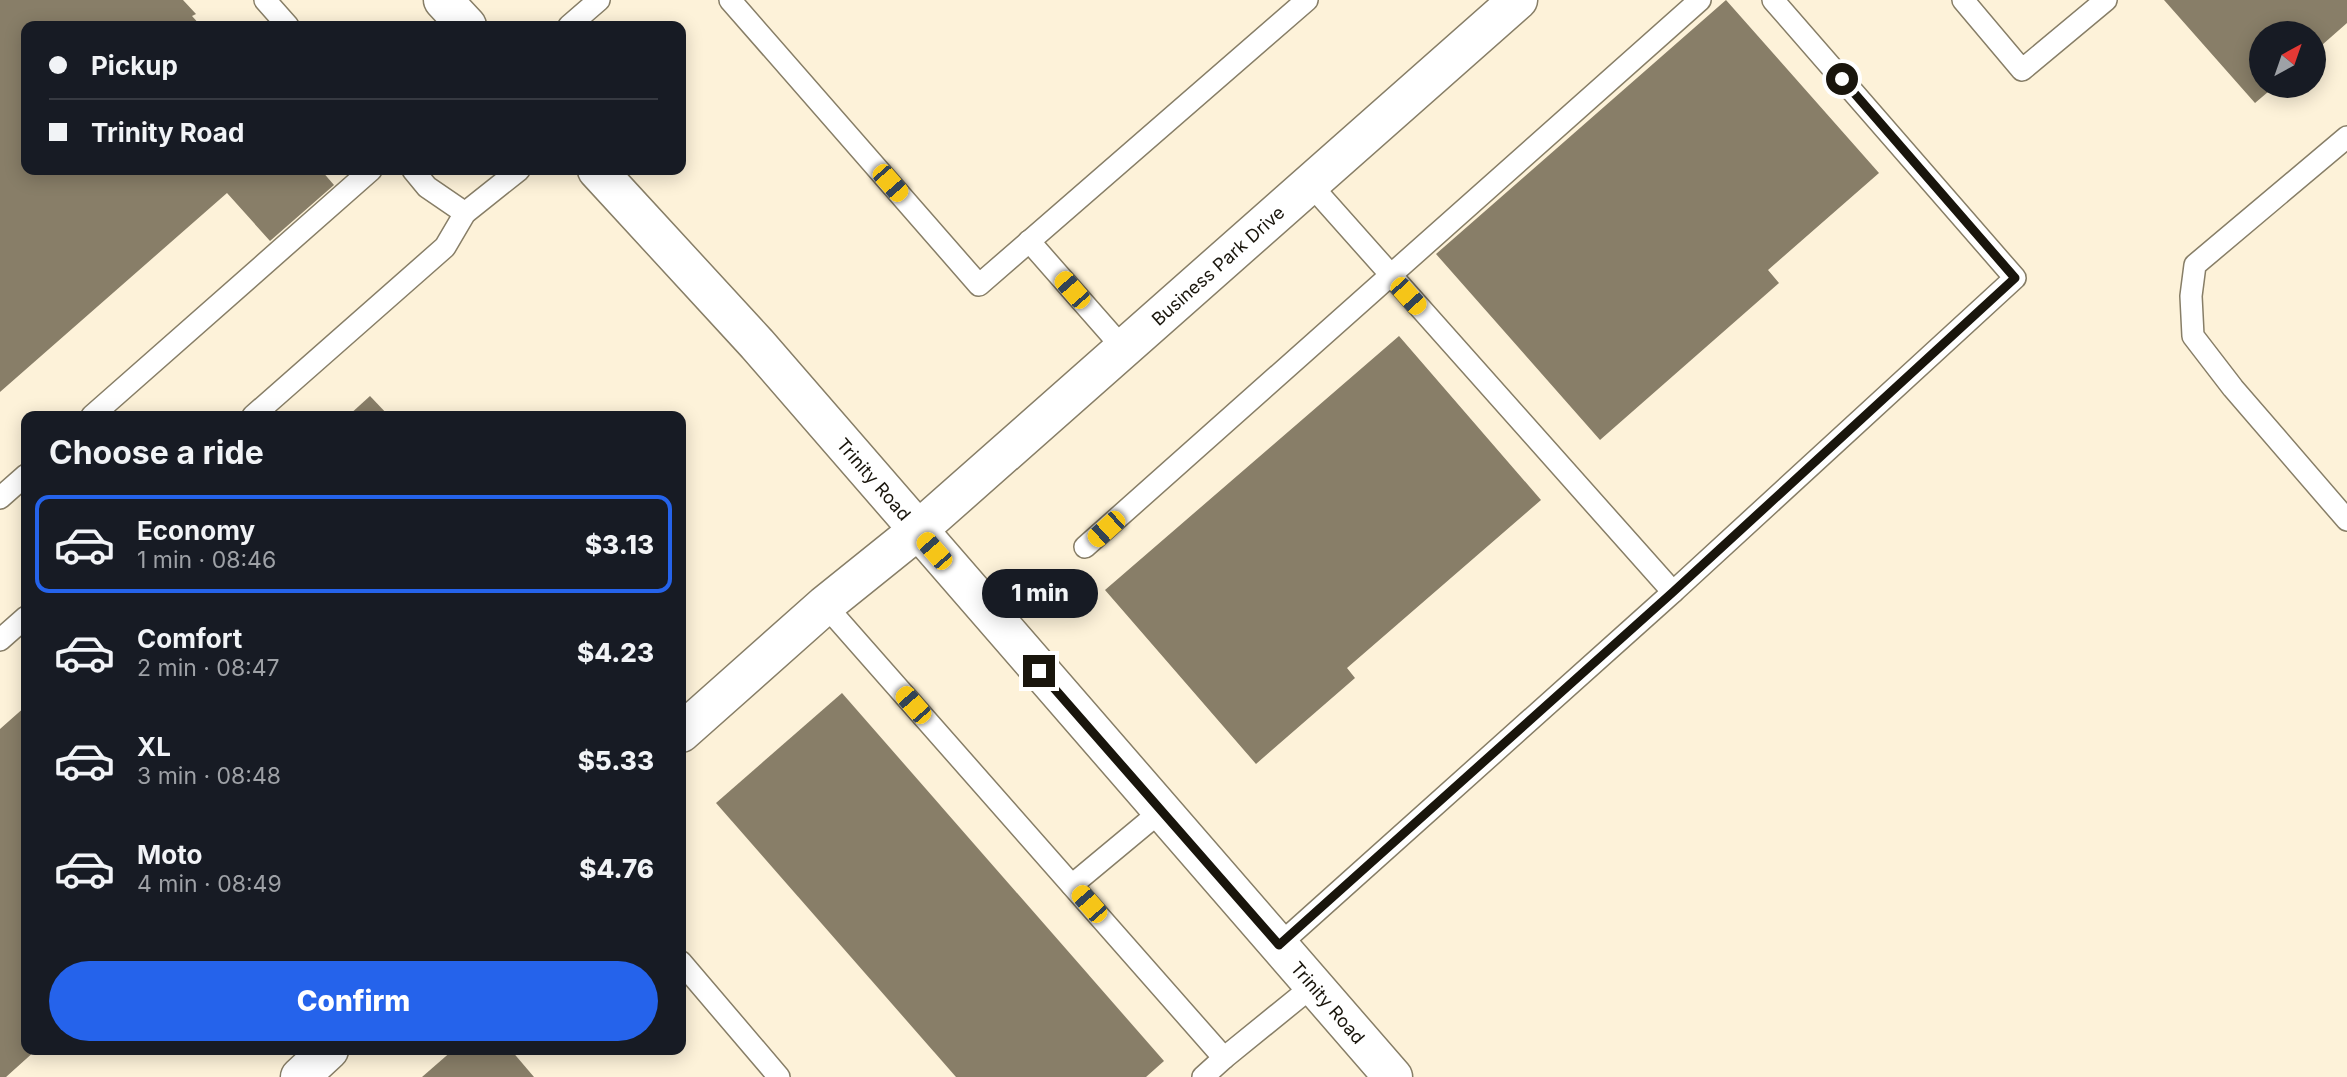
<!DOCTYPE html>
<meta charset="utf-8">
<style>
:root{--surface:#171b24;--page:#242831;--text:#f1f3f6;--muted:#9ea1a6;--line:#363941;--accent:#2563eb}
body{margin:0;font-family:Inter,sans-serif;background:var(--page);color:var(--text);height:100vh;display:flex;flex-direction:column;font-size:26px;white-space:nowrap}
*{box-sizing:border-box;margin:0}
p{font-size:23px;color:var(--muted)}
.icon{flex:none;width:38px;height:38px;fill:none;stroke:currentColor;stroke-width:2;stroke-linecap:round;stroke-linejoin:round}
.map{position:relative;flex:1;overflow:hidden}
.side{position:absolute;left:21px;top:411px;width:665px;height:644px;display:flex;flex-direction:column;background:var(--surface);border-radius:14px;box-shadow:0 4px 18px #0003}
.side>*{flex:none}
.guide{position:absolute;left:21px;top:21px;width:665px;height:154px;border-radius:14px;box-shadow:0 4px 18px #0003;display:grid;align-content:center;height:154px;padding:0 28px;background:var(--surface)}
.needle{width:46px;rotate:40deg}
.controls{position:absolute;left:2249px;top:21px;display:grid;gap:14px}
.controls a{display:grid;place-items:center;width:77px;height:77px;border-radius:50%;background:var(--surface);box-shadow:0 4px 18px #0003;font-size:35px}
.end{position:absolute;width:32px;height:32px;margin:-16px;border:9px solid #19150c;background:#fff;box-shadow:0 0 0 4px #fff}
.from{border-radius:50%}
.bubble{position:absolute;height:49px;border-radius:24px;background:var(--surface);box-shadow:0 4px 18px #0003;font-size:23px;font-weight:800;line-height:49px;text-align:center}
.car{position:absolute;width:21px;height:42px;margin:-21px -10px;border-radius:9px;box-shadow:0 0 5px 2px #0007;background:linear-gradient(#f5c518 24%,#345 0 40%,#f5c518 0 76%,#345 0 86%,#f5c518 0)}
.guide b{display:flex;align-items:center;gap:24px;height:66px;font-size:26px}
.guide b+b{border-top:2px solid var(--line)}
.guide i{width:18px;height:18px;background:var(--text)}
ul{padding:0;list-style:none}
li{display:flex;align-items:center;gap:21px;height:98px;margin:0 14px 10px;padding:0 14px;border:4px solid transparent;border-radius:14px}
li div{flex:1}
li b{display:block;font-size:26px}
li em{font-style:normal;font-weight:800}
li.selected{border-color:var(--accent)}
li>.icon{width:63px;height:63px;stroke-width:1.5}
h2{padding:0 28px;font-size:32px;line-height:84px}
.primary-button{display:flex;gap:14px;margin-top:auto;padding:14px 28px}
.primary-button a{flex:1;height:80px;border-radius:42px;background:var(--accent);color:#fff;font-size:28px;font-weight:800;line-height:80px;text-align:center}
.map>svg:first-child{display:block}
</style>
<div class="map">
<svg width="2347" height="1077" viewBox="0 0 2347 1077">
<rect width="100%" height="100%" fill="#fdf2d9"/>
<!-- building -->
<g fill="#887e68">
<polygon points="0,0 183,0 196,14 192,16 201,26 26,26 26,170 321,170 334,185 270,241 227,193 0,392"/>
<polygon points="1726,0 1879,173 1768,270 1779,283 1600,440 1436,254"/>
<polygon points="2164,0 2347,0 2347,23 2314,52 2314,33 2261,33 2261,86 2275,86 2255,103"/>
<polygon points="1399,336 1541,500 1347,668 1355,678 1256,764 1105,590"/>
<polygon points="370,396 389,416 348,416"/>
<polygon points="842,693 1164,1061 1146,1077 956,1077 716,803"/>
<polygon points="26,706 26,1050 36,1050 6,1077 0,1077 0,729"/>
<polygon points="453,1050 511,1050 534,1077 422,1077"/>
</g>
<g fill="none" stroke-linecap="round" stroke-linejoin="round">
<!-- service casing -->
<g stroke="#877e67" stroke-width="24">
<g id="service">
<polyline points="265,0 288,26"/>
<polyline points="730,0 979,285 1307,0"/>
<polyline points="1963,0 2022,70 2106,0"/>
<polyline points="569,26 599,0"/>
<polyline points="2347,137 2195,265 2191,296 2193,336 2233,388 2347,520"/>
<polyline points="413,170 427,187 465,213"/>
<polyline points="1029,241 1123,348"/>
<polyline points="92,416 371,170"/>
<polyline points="253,416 445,247 465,213 519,170"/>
<polyline points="0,498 26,475"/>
<polyline points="1085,547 1700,0"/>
<polyline points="1673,592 2015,278 1773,0"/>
<polyline points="825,605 1224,1058 1314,985"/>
<polyline points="0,640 26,617"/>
<polyline points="1072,885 1161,811"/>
<polyline points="1279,945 1673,592 1310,184"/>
<polyline points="681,962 779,1077"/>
<polyline points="1203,1077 1224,1058"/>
</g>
</g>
<!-- minor casing -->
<g stroke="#877e67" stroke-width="41">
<g id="minor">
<polyline points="443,0 467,26"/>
<path id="s1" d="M597,170l160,174 636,733"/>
<path id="s2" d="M681,733l144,-128 92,-74 601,-531"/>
<polyline points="300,1077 329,1050"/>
</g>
</g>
<!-- service -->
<use href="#service" stroke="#fff" stroke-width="21"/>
<!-- minor -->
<use href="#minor" stroke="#fff" stroke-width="38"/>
</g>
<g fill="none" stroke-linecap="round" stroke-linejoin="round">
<!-- route -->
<polyline stroke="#19150c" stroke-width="9" points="1039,671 1279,945 1673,592 2015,278 1842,79"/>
</g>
<g text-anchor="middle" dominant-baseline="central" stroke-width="5" stroke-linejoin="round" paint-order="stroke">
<!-- street labels -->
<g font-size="18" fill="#19150c" stroke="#fff">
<text stroke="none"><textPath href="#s2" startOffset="712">Business Park Drive</textPath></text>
<text stroke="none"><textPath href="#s1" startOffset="415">Trinity Road</textPath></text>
<text stroke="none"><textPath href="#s1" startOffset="1108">Trinity Road</textPath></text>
</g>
</g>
</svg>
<div class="controls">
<a><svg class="needle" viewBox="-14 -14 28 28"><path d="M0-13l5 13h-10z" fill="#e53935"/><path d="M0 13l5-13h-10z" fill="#9ea1a6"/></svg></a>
</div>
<i class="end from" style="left:1842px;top:79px"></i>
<i class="end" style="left:1039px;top:671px"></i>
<div class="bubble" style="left:982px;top:569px;width:116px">1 min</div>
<i class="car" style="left:890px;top:183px;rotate:139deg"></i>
<i class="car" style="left:1072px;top:290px;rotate:319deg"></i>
<i class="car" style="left:1408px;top:296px;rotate:138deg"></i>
<i class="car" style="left:1106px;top:529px;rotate:228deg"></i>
<i class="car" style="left:934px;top:551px;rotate:319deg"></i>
<i class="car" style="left:913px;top:705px;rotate:319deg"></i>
<i class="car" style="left:1089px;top:904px;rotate:319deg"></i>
<div class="guide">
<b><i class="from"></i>Pickup</b>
<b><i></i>Trinity Road</b>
</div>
<section class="side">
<h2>Choose a ride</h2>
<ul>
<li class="selected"><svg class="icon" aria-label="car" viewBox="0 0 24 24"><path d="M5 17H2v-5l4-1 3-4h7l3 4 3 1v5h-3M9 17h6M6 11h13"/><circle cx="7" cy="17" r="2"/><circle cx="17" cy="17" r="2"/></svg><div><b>Economy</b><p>1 min · 08:46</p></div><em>$3.13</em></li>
<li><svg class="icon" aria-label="car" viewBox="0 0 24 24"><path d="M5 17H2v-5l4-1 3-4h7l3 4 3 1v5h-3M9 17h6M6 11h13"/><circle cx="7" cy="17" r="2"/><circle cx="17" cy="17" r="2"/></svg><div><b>Comfort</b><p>2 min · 08:47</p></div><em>$4.23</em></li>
<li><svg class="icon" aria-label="car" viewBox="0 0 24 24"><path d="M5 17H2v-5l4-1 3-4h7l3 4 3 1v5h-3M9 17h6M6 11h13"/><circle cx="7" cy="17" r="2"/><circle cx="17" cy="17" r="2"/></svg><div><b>XL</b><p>3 min · 08:48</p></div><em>$5.33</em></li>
<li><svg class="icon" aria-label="car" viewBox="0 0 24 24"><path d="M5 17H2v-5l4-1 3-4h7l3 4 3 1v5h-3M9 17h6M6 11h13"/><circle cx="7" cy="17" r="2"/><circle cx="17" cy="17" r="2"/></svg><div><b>Moto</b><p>4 min · 08:49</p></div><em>$4.76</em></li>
</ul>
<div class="primary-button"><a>Confirm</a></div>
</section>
</div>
